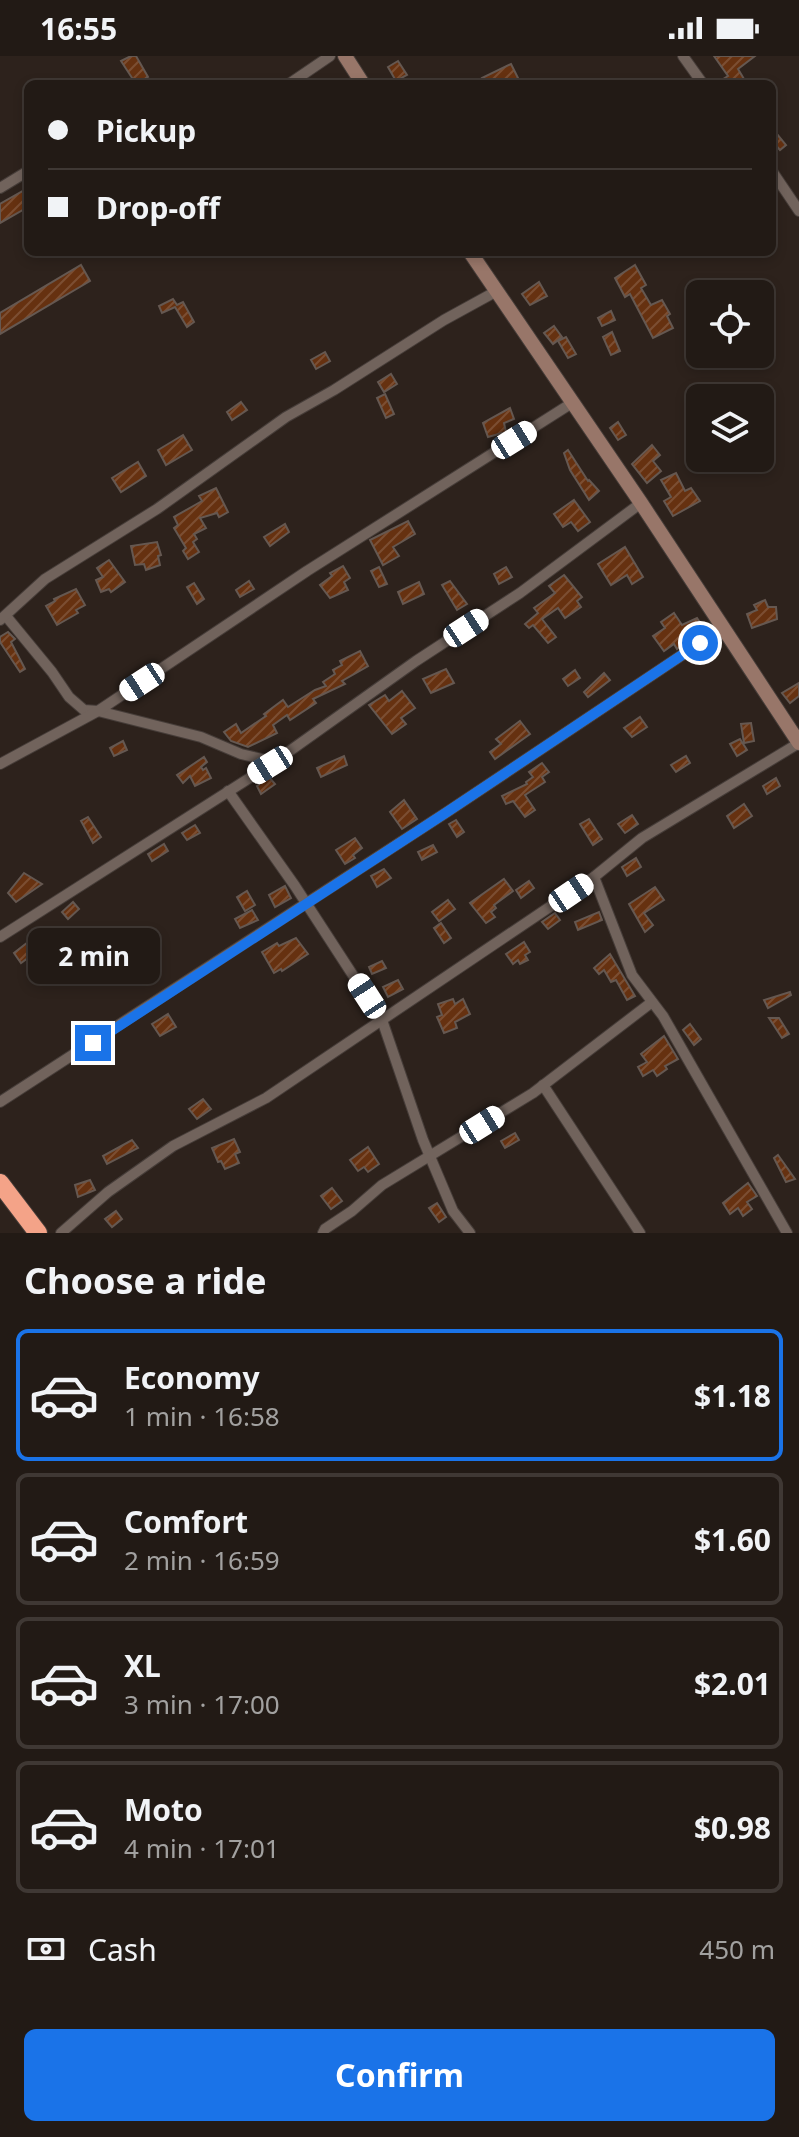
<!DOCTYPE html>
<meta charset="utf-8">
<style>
:root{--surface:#221a15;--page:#2a231e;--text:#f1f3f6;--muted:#a2a1a0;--line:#3f3834;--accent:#1a73e8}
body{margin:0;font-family:"Noto Sans",sans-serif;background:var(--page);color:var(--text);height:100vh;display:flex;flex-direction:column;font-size:30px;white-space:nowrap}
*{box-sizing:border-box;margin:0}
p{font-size:26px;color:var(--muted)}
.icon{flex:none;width:44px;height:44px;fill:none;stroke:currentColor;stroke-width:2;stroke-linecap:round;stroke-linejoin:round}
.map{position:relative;height:1177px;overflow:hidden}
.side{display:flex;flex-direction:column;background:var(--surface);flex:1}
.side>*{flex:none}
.hud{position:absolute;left:24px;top:24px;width:752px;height:176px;border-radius:12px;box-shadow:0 4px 12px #0003,0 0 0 2px var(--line);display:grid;align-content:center;height:176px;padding:0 24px;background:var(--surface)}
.fabs{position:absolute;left:686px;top:224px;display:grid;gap:16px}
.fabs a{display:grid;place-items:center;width:88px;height:88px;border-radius:12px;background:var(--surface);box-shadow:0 4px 12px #0003,0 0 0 2px var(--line);font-size:40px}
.end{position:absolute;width:36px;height:36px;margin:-18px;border:10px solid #1a73e8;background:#fff;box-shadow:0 0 0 4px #fff}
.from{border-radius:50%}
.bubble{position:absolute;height:56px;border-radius:12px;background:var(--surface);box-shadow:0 4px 12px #0003,0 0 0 2px var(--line);font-size:26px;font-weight:700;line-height:56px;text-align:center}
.car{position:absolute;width:24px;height:48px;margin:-24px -12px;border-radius:10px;box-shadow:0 0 6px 2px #0007;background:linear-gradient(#fff 24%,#345 0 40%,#fff 0 76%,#345 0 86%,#fff 0)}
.hud b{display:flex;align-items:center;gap:28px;height:76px;font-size:30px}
.hud b+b{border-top:2px solid var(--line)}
.hud i{width:20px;height:20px;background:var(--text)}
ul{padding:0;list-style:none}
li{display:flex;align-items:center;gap:24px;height:132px;margin:0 16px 12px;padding:0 8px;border:4px solid var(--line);border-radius:12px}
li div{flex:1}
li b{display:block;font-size:30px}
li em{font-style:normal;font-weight:700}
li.current{border-color:var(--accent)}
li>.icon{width:72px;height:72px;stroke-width:1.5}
h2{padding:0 24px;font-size:36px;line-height:96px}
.pay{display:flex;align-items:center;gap:20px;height:88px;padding:0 24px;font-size:30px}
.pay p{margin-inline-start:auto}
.action{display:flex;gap:16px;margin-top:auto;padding:16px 24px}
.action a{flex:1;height:92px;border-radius:12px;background:var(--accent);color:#fff;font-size:32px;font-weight:700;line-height:92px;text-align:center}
.status{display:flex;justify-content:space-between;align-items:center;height:56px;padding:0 40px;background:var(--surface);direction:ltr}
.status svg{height:22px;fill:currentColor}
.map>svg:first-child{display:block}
</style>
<div class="status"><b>16:55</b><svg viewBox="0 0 49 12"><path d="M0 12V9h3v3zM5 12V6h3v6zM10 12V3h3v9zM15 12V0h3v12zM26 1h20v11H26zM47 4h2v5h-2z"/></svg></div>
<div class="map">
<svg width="799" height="1177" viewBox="0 0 799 1177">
<defs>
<pattern id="building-hatch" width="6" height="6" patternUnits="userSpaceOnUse" patternTransform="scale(2)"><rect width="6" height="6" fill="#663110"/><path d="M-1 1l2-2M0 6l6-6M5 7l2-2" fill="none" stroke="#7c4e32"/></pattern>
</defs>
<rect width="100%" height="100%" fill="#2d221c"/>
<!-- building -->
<g fill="url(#building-hatch)" stroke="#655851" stroke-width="2">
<polygon points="131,0 136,0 148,21 136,28 121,5"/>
<polygon points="714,0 755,0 738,13 747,28 715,28 728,20"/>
<polygon points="398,5 407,19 396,25 388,11"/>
<polygon points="511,8 521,28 485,28 482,22"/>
<polygon points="772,72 786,89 780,94 772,85"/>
<polygon points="28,132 28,151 0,167 0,148"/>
<polygon points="81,209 90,225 0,278 0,257"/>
<polygon points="635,209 646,229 641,232 651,249 662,244 670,258 667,260 673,272 653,282 630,238 625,241 615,222"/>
<polygon points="539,226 547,240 530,249 522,238"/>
<polygon points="173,243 177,249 183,246 194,266 187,271 175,251 162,257 159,250"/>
<polygon points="611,255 615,264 602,270 598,262"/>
<polygon points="554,270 562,281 553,288 544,277"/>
<polygon points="612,276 620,295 611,299 603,281"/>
<polygon points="566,281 576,298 568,302 558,285"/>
<polygon points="325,296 330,305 316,313 311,304"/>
<polygon points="391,318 397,328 384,336 378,326"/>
<polygon points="385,338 394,358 386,362 377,342"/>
<polygon points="241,346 247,354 232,364 227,356"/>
<polygon points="510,352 514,363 504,367 506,376 488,381 483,367"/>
<polygon points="618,366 626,379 618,384 610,372"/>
<polygon points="183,379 192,394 166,409 158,394"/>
<polygon points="652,389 660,399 653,405 661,415 647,427 632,408"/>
<polygon points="568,394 588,425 589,424 599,435 589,444 570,414 564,397"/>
<polygon points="138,406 146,420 121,436 112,422"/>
<polygon points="676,417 685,435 691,432 700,445 673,460 664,445 671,441 661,424"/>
<polygon points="216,432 228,456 219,461 217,457 200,462 206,472 194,478 197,483 193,486 199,496 188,503 183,495 186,492 174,472 178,469 174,461 202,445 199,440"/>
<polygon points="574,444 590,466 578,475 571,466 563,471 554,458"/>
<polygon points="408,465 415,478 393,491 399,500 383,509 370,484"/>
<polygon points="285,468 289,476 270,490 264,481"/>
<polygon points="157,486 161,499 158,500 160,509 146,514 144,508 135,509 131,490"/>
<polygon points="625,491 643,521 632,528 627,519 611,529 598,508"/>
<polygon points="109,504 125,526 111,536 109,533 101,536 96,524 103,521 97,512"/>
<polygon points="343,510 350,522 344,526 348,534 330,542 320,529 332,520 330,517"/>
<polygon points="379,511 387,528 379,531 371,515"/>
<polygon points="506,511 512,521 499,528 494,518"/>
<polygon points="564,519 582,541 577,545 581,551 565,562 558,552 542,563 556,581 548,587 533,569 529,572 525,568 538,557 534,552 555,537 549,530"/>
<polygon points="249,525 254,533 240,541 236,534"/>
<polygon points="450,525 467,548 457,554 442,529"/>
<polygon points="419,526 424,538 403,548 398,536"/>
<polygon points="194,527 204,543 197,548 187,531"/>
<polygon points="76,533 85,549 76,554 78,557 57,569 46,550 55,545 54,543"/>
<polygon points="765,544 768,551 776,551 777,563 752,572 747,558 757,554 754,549"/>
<polygon points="674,557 682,569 697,562 705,574 677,593 674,588 664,595 653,580 665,572 661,566"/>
<polygon points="8,576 15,583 11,586 25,613 20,616 0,586 0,581"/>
<polygon points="360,595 368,610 342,625 345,628 313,643 316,647 290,664 287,659 273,669 277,677 248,691 231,685 224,676 236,668 241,677 266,660 264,658 283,644 288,651 315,634 326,630 323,626 335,618 333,614 342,609 340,605"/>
<polygon points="446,613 454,627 431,637 423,623"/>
<polygon points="575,614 580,622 568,630 563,623"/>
<polygon points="604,617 610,624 588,641 584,636"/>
<polygon points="799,627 799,640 790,647 782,637"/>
<polygon points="402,635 415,652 401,662 406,668 392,678 369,649 385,639 389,645"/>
<polygon points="640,661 647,671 632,681 624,672"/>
<polygon points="520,665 530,678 495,703 490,696 501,688 496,683"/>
<polygon points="751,667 754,685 744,687 741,668"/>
<polygon points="740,683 747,694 737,700 730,688"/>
<polygon points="123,685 127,694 114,700 110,692"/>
<polygon points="344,700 347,709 321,721 317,712"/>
<polygon points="686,700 690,707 676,716 671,709"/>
<polygon points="204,701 207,706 201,711 203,714 206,712 211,722 195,730 190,720 183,727 177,719"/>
<polygon points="542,707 549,716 542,721 545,726 525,739 535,754 525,761 513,745 506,748 502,740 527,728 526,726 533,721 529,716"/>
<polygon points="269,721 275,728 261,738 257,730"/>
<polygon points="776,722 780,730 767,738 763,730"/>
<polygon points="404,744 417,763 402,773 390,756"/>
<polygon points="744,748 752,760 734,772 727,760"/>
<polygon points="632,759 638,768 625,777 618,768"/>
<polygon points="88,761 101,781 93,787 81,765"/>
<polygon points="589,763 602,783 593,789 580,768"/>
<polygon points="456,764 464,776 457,781 449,768"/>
<polygon points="195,769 200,777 187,784 182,777"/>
<polygon points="355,782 362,792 353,799 355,802 345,808 336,794"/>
<polygon points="164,788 168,795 152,805 148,798"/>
<polygon points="433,789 437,796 422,804 418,796"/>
<polygon points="636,802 641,811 627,820 622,811"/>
<polygon points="384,813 391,822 377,831 371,820"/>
<polygon points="24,817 42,828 16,846 8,837"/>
<polygon points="504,823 513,835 494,849 496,852 491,856 495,861 486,867 470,847"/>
<polygon points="529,825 534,832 521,842 516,834"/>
<polygon points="285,830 291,842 275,851 269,839"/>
<polygon points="655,831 664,844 644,857 653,869 645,876 629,848"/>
<polygon points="247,835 255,849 245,855 237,841"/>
<polygon points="448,844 455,853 439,865 432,856"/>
<polygon points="73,846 79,853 68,863 62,856"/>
<polygon points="252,854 258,864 240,872 235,863"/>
<polygon points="599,856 602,864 578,874 575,866"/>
<polygon points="555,857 560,864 548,873 542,866"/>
<polygon points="441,867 451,882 444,887 434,872"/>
<polygon points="296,882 308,898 282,915 281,913 274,917 262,896 277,887 279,890"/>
<polygon points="32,883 51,911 50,912 32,899 21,907 14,897"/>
<polygon points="524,886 530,896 525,899 528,904 520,908 518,904 513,908 506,898"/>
<polygon points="610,898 635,940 627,944 616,924 611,926 604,914 599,918 594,912"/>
<polygon points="382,905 386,912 372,918 369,911"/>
<polygon points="398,924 403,933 388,941 383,931"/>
<polygon points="790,936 791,939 768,952 764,944"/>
<polygon points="453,943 455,948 463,943 470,958 455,966 457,972 444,977 437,961 442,959 438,948"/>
<polygon points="168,958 176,971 160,980 152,968"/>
<polygon points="769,962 779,962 789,978 782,982"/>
<polygon points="690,968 701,983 694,989 683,974"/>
<polygon points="664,980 678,1003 665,1010 667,1013 657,1020 653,1014 643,1020 638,1011 647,1006 641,998"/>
<polygon points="203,1043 211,1053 197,1063 189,1053"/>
<polygon points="515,1077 519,1084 505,1092 501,1085"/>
<polygon points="234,1083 240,1096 235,1098 239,1107 225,1113 221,1105 218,1106 212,1092"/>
<polygon points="132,1084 138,1092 107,1108 103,1100"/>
<polygon points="368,1091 379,1108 368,1116 364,1111 358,1115 350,1104"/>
<polygon points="778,1099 795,1123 786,1126 774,1102"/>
<polygon points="90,1124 95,1134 78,1141 75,1129"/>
<polygon points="748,1127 757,1140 747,1146 752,1153 743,1160 738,1152 730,1158 723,1147"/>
<polygon points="332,1132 342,1145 331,1153 321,1140"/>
<polygon points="437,1147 446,1161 439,1166 429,1152"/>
<polygon points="116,1155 122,1163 112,1171 105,1163"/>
</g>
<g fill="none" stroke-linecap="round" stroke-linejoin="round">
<!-- street casing -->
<g stroke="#463d39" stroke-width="12">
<g id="street">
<polyline points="683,0 703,28"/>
<polyline points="289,28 330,0"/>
<polyline points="772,115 799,155"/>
<polyline points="0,132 28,115"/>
<polyline points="6,560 52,616 69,641 84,654 98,655 201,681 241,698 275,706"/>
<polyline points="0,564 45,523 157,453 286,361 334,334 444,264 495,236"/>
<polyline points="0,708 98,655 307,515 572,347"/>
<polyline points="228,735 295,830 382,964 423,1084 453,1155 470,1177"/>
<polyline points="594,821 632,919 663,960 787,1177"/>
<polyline points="0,881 270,709 416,605 520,537 641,447"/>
<polyline points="543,1029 640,1177"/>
<polyline points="0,1046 447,756 724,571"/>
<polyline points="61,1177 108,1136 173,1090 266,1042 594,821 642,782 799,687"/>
<polyline points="323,1177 325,1173 352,1155 382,1129 533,1037 652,946"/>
</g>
</g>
<!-- secondary casing -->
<g stroke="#463d39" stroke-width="16">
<g id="secondary">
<polyline points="345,0 363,28"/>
<polyline points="470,196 641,447 799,687"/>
</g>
</g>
<!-- highway casing -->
<g stroke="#463d39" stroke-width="20">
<polyline id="highway" points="0,1127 38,1177"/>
</g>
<!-- street -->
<use href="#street" stroke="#71635c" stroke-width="10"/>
<!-- secondary -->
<use href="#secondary" stroke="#987669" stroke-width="14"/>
<!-- highway -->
<use href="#highway" stroke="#f4a388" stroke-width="18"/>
</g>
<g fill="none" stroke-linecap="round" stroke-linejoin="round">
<!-- route -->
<polyline stroke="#1a73e8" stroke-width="10" points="93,987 447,756 700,587"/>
</g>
</svg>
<div class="fabs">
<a><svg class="icon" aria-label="locate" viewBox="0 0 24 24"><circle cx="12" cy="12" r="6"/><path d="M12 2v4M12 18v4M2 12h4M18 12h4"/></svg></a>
<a><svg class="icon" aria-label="layers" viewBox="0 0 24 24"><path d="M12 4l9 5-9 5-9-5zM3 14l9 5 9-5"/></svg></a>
</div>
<i class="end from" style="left:700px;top:587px"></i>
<i class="end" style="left:93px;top:987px"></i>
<div class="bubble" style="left:28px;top:872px;width:132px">2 min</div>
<i class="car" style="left:514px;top:384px;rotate:58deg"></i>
<i class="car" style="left:466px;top:572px;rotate:57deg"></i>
<i class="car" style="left:142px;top:626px;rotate:237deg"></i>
<i class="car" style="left:270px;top:709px;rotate:238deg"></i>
<i class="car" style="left:571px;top:837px;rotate:56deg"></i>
<i class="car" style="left:367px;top:940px;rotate:327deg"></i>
<i class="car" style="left:482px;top:1069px;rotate:58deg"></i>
<div class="hud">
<b><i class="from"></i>Pickup</b>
<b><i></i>Drop-off</b>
</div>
</div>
<section class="side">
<h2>Choose a ride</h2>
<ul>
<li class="current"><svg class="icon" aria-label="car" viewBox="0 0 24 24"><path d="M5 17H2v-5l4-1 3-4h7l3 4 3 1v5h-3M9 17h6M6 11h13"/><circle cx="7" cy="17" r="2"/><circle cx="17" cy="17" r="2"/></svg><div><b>Economy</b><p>1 min · 16:58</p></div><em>$1.18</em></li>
<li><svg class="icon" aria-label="car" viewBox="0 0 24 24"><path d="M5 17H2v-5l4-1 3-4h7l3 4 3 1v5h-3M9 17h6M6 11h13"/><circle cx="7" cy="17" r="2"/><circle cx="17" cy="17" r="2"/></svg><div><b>Comfort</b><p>2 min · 16:59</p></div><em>$1.60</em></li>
<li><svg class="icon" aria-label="car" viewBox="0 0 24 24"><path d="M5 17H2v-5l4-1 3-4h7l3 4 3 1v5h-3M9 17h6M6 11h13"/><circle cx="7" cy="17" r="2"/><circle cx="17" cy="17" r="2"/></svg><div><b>XL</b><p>3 min · 17:00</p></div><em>$2.01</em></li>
<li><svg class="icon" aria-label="car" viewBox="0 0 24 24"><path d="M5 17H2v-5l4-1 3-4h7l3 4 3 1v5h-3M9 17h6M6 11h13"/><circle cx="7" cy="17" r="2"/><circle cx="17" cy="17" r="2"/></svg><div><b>Moto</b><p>4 min · 17:01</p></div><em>$0.98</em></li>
</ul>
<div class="pay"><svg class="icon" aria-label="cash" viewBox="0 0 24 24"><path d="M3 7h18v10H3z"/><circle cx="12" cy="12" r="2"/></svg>Cash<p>450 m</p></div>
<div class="action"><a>Confirm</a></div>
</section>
